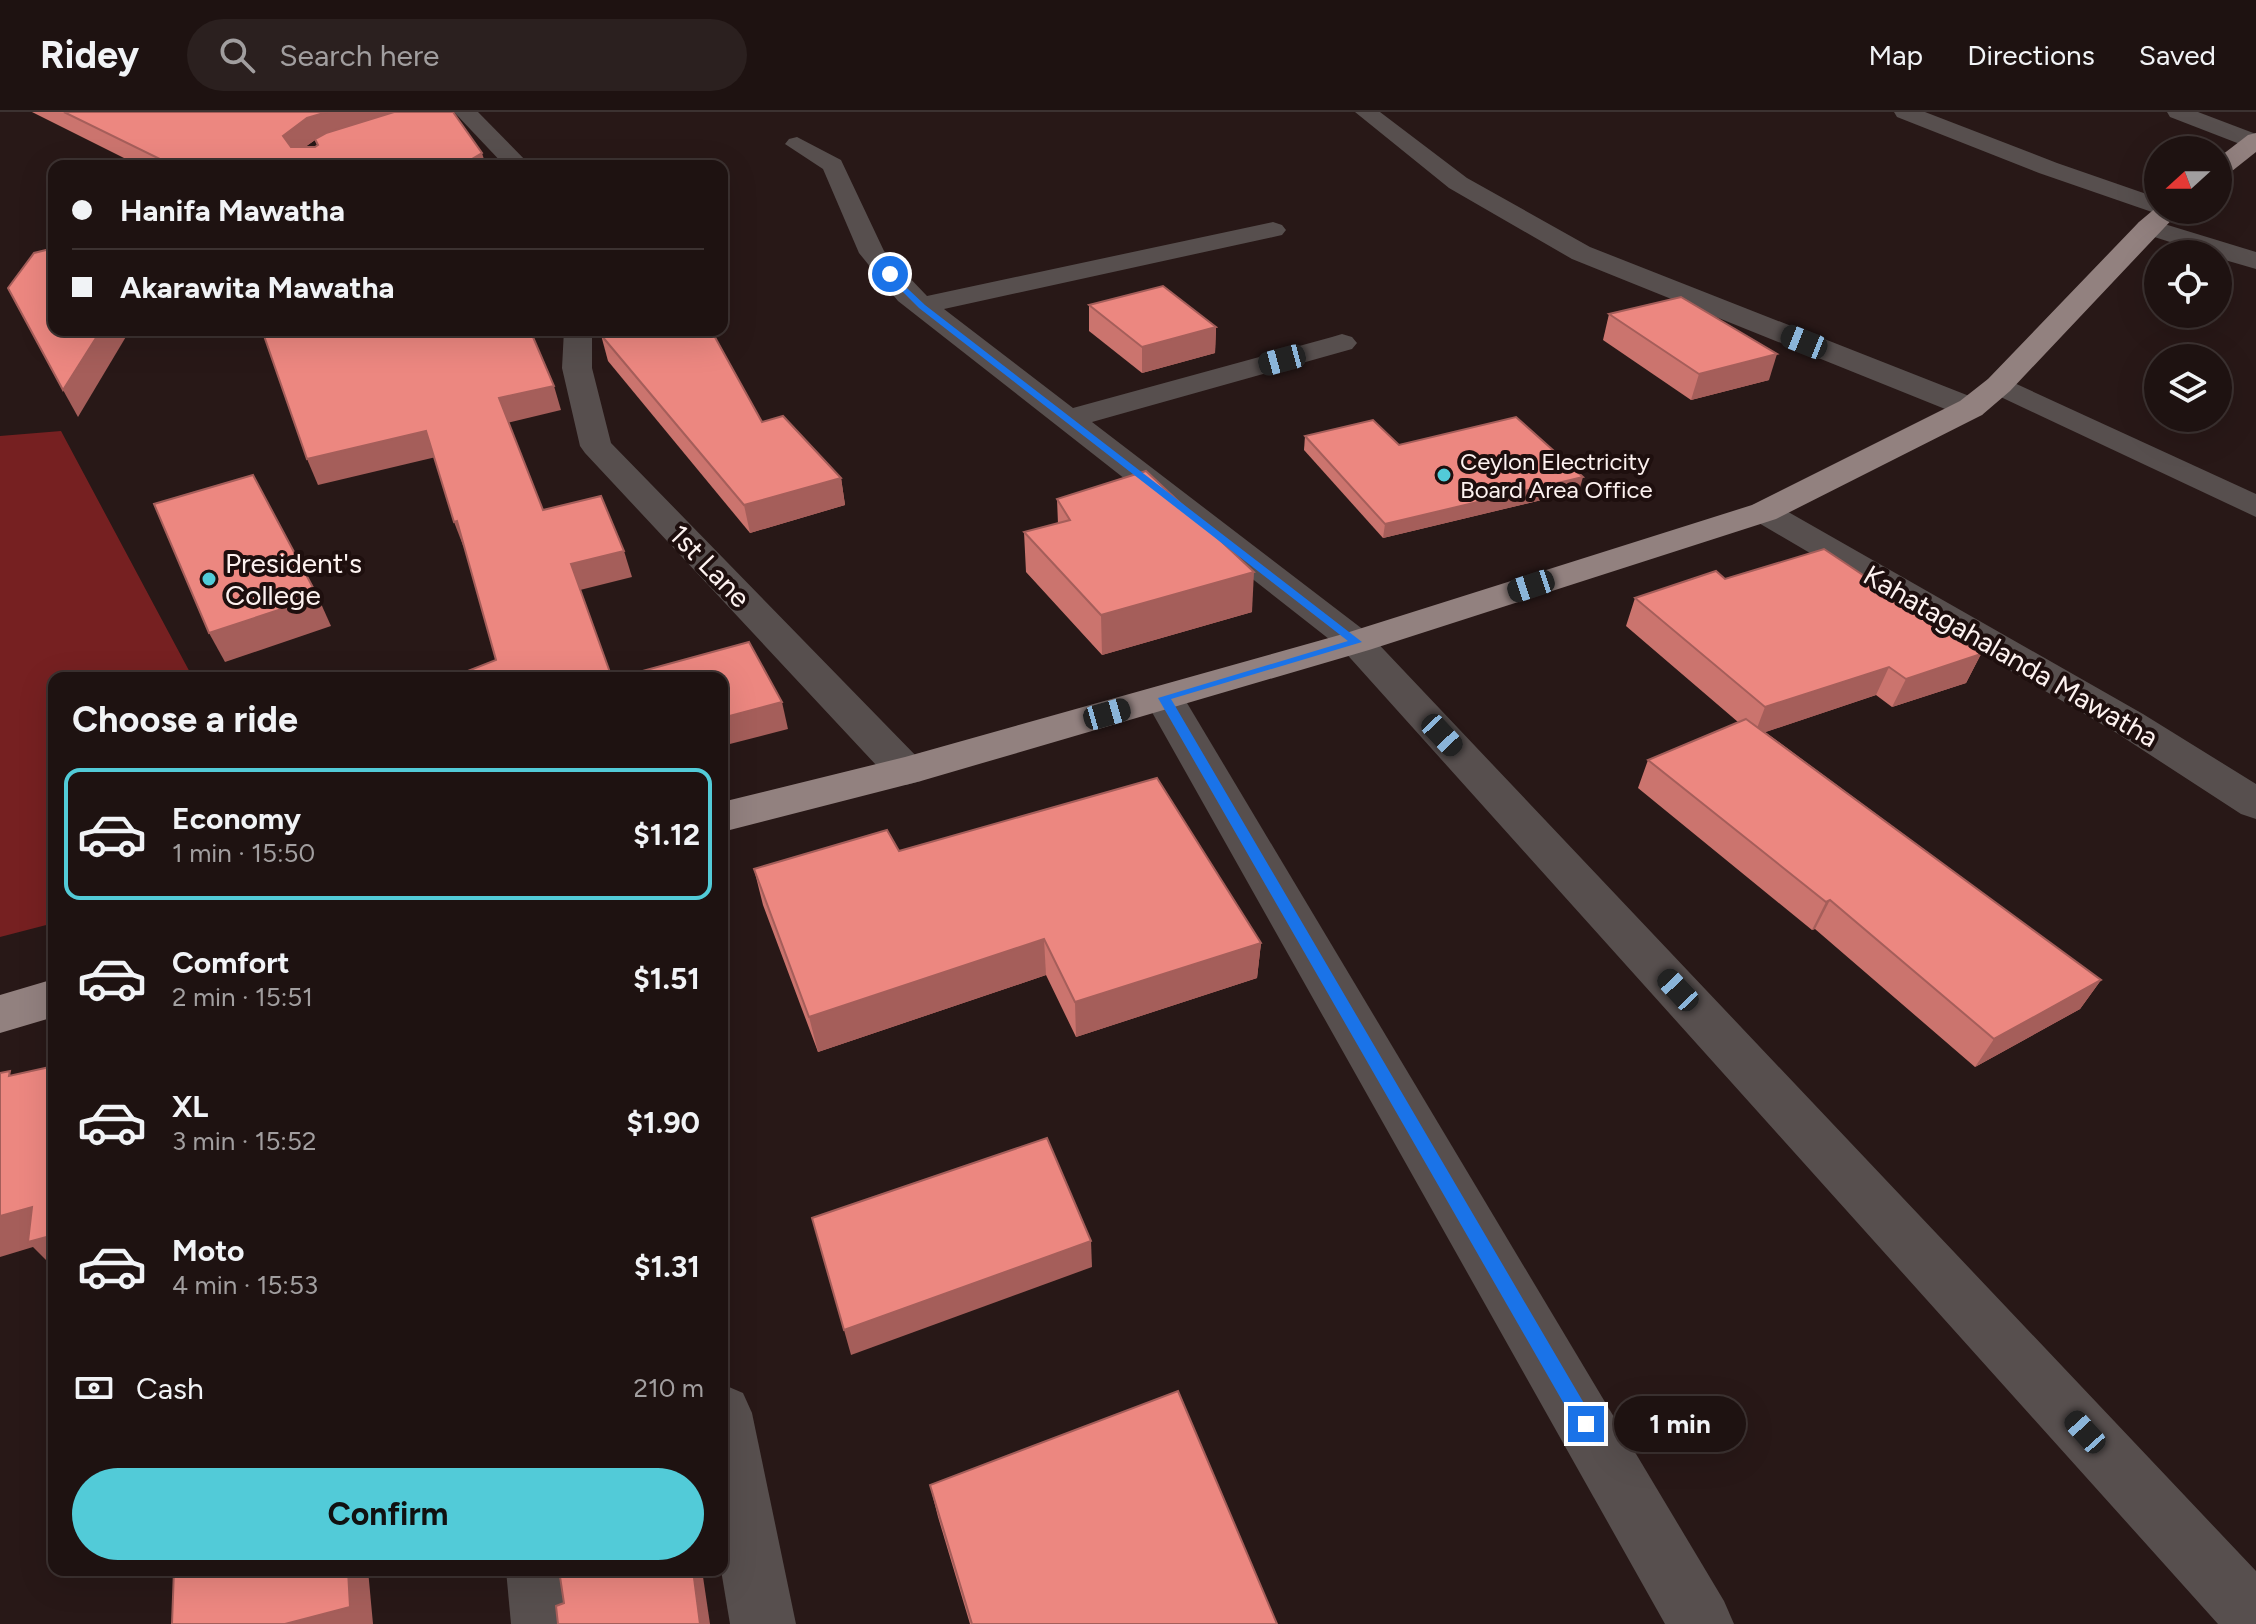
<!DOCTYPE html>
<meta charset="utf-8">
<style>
:root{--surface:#1e1211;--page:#2b201f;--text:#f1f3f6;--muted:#a19e9f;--line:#3c3231;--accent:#52cbd8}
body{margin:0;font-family:Figtree,sans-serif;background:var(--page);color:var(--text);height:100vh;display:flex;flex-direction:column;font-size:30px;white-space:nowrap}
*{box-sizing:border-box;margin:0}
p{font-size:26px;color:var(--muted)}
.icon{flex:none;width:44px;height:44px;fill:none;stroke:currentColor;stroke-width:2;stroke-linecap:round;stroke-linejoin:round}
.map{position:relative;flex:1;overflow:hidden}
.side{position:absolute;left:48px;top:560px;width:680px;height:904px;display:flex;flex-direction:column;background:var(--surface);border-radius:16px;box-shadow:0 8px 32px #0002,0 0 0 2px var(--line)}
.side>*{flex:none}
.top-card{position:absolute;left:48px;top:48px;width:680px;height:176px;border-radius:16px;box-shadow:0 8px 32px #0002,0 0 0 2px var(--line);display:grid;align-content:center;height:176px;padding:0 24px;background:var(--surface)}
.needle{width:52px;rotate:249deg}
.fabs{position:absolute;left:2144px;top:24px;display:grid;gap:16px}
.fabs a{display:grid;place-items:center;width:88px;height:88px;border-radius:50%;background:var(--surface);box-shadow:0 8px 32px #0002,0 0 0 2px var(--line);font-size:40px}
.end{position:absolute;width:36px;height:36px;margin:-18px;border:10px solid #1a73e8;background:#fff;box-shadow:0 0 0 4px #fff}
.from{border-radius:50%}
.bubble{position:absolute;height:56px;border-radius:28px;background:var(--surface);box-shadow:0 8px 32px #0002,0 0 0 2px var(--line);font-size:26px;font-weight:700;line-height:56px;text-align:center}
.car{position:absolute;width:24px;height:48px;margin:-24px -12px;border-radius:10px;box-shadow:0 0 6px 2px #0007;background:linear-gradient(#222 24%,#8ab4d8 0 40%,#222 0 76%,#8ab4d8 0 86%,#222 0)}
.top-card b{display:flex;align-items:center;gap:28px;height:76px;font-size:30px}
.top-card b+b{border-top:2px solid var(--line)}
.top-card i{width:20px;height:20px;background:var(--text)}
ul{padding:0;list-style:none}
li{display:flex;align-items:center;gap:24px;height:132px;margin:0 16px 12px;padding:0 8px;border:4px solid transparent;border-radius:16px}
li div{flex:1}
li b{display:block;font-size:30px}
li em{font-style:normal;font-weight:700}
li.selected{border-color:var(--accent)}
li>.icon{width:72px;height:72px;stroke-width:1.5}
h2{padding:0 24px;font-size:36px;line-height:96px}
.pay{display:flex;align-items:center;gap:20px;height:88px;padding:0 24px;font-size:30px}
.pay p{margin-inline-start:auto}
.cta{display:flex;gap:16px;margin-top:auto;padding:16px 24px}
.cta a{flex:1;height:92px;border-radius:48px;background:var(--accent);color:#111;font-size:32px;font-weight:700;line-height:92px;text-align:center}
header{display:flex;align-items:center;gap:48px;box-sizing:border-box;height:112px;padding:0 40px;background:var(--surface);border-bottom:2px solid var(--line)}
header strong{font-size:38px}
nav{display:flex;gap:44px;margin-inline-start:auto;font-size:28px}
.search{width:560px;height:72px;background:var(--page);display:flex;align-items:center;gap:20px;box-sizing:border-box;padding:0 28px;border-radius:44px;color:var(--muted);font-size:30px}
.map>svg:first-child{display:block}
</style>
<header>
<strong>Ridey</strong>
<div class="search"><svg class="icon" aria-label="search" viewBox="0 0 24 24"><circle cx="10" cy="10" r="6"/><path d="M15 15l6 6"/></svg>Search here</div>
<nav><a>Map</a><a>Directions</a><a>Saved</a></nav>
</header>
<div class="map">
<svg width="2256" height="1512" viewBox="0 0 2256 1512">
<rect width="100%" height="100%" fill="#281817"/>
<!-- green -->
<polygon fill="#762021" points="61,319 193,566 54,566 54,811 0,825 0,324"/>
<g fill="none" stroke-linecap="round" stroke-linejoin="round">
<!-- minor -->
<g fill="#574f4e" fill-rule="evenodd">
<polygon points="454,0 478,0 531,54 505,54"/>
<polygon points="1355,0 1380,0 1467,66 1590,135 1982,289 1986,296 1982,303 1971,305 1960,303 1572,147 1449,76"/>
<polygon points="1894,0 1925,0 2057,51 2158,86 2158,98 2168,98 2158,102 2149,99 2039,61 1897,5"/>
<polygon points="2167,0 2198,0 2256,22 2256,35 2245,34 2170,5"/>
<polygon points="797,25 841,48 884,139 927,184 1273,110 1282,113 1286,118 1282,123 944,197 1073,296 1332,225 1342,222 1352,225 1357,231 1352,237 1092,310 1369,522 2256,1459 2256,1512 2218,1512 1343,538 898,189 859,141 823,57 785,32 789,27"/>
<polygon points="2148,107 2256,140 2256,157 2218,146 2218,142 2207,142 2139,120 2135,115 2139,110"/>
<polygon points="564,218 592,218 592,256 611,331 921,649 927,659 921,669 906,673 891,669 585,341 580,334 562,256"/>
<polygon points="1999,264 2256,382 2256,405 1988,279 1984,273 1988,267"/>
<polygon points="1764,390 1776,393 2143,602 2256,672 2256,707 2241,702 2115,620 1752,407 1747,400 1752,393"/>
<polygon points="1164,573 1178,577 1184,586 1724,1489 1734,1512 1665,1512 1144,586 1150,577"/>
<polygon points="722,1272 743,1281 752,1301 796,1512 730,1512 721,1458"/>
<polygon points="506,1458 570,1458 577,1512 511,1512"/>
</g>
<!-- major -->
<g fill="#92817f" fill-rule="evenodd">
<polygon points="2256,21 2256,40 2227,63 2218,65 2218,46 2248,23"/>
<polygon points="2158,94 2158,98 2181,98 2010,279 1982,303 1776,407 1369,538 921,669 722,720 722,690 905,645 1343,522 1752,393 1960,289 1988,267 2139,110"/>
<polygon points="54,867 54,905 0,921 0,883"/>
</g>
</g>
<!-- wall -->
<g fill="#cb746e" fill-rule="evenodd">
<path d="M32,0h402l52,54h-346zM315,28l2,5 -2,2h-10z"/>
<polygon points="1089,193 1216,215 1215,241 1142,261 1089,219"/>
<polygon points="1609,202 1769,268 1691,288 1603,228"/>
<polygon points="601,223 762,310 841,366 845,393 750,421 608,249"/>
<polygon points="1305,324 1399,333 1579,379 1383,426 1304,338"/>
<polygon points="1057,387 1252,500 1102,543 1026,460 1024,420 1058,412"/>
<polygon points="1725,467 1981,542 1966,571 1892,595 1876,583 1765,620 2101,868 2080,897 1975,955 1815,817 1812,818 1638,676 1648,648 1738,610 1626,514 1635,486"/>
<polygon points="899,739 1261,831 1257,866 1076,925 1046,863 818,940 763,793 754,757"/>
<polygon points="930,1373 1277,1512 970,1512 938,1405"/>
</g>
<!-- shaded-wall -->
<g fill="#a55e5a">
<polygon points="327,0 396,0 315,28 291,45 283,24 307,6"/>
<polygon points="482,41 486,54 460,54"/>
<polygon points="1216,215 1215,241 1142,261 1142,235"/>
<polygon points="101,218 130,218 78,305 63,278"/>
<polygon points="243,218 264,218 265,219 245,223"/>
<polygon points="1777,242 1769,268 1691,288 1699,262"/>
<polygon points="554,274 561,298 507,311 499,286"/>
<polygon points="426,319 436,345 318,373 307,347"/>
<polygon points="1583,365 1579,379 1383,426 1385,412"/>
<polygon points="841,366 845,393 750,421 744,393"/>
<polygon points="457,409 464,436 454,410"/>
<polygon points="624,439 632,465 580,478 571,452"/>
<polygon points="1254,460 1252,500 1102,543 1101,503"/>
<polygon points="318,485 331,514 225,550 209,521"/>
<polygon points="1981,542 1966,571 1892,595 1906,567"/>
<polygon points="1889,555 1876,583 1754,624 1765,595"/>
<polygon points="782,590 788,617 722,634 722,606"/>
<polygon points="1830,788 1815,817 1812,818 1826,790"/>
<polygon points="1044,827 1046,863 818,940 809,905"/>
<polygon points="1261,831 1257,866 1076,925 1075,890"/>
<polygon points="2101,868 2080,897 1975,955 1994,927"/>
<polygon points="32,1095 54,1118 54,1156 33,1135 0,1145 0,1104"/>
<polygon points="1091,1129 1092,1155 851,1243 844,1218"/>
<polygon points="348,1458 368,1458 373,1512 285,1512"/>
<polygon points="693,1458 702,1458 710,1512 700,1512"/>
</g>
<!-- building -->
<g fill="#ec8780" stroke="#a55e5a" stroke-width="2">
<polygon points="64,0 327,0 307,6 283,24 291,35 315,35 318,33 315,27 326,21 394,0 453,0 482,41 460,54 174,54"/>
<polygon points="54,136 54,218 101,218 63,278 8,176 34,141"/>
<polygon points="1163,174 1216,215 1142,235 1089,193"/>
<polygon points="1681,185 1777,242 1699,262 1609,202"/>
<polygon points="262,218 530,218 554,274 499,286 543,398 601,384 624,439 571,452 612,566 450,566 496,548 457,409 454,410 426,319 307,347"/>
<polygon points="624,218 711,218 762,310 783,304 841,366 744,393 601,223"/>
<polygon points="1516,305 1583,365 1385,412 1305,324 1373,308 1399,333"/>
<polygon points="1146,359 1254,460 1101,503 1024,420 1070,408 1057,387"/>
<polygon points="253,363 318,485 209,521 154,392"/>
<polygon points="1824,437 1981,542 1906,567 1889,555 1765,595 1635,486 1716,459 1725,467"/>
<polygon points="749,530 782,590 722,606 722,566 617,566"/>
<polygon points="1746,607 2101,868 1994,927 1830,788 1826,790 1648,648"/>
<polygon points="1157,666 1261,831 1075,890 1044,827 809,905 754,757 887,718 899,739"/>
<polygon points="54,954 54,1123 28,1130 32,1095 0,1104 0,961 10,959 9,964"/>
<polygon points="1047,1026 1091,1129 844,1218 812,1106"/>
<polygon points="1178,1279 1277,1512 972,1512 930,1373"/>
<polygon points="174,1458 348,1458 350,1495 285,1512 172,1512"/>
<polygon points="559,1458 693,1458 700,1512 558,1512 556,1494 564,1491"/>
</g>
<!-- route -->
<polygon fill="#1a73e8" points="890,160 925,193 1362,530 1171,587 1592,1305 1594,1312 1592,1318 1586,1320 1579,1318 1158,586 1348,529 919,196 887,164"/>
<!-- markers -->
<g fill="#52cbd8" stroke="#1e0f0e" stroke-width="3">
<circle cx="1444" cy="363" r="8"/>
<circle cx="209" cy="467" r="8"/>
</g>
<g text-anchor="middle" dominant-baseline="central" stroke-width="8" stroke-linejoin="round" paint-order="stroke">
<!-- far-poi labels -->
<g font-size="24" fill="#fdf2f0" stroke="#1e0f0e" text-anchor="start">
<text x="1460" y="349">Ceylon Electricity<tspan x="1460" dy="28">Board Area Office</tspan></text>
</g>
<!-- poi labels -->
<g font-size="28" fill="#fdf2f0" stroke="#1e0f0e" text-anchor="start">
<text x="225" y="451">President's<tspan x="225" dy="32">College</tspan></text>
</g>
<!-- street labels -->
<g font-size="28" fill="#fdf2f0" stroke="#1e0f0e">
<text transform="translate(710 454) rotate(46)">1st Lane</text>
<text transform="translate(2011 544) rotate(30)">Kahatagahalanda Mawatha</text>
</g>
</g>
</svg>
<div class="fabs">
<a><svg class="needle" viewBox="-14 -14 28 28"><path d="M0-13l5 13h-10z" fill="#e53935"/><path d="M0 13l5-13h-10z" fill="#a19e9f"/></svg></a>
<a><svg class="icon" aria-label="locate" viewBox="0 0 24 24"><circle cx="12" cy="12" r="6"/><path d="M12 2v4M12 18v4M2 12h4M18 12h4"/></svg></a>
<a><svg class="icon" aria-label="layers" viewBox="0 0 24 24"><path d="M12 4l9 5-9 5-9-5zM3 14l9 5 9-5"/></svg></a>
</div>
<i class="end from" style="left:890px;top:162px"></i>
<i class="end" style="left:1586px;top:1312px"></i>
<div class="bubble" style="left:1614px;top:1284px;width:132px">1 min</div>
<i class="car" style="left:1804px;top:230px;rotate:292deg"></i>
<i class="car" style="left:1282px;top:248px;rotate:255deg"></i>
<i class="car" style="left:1531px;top:474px;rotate:252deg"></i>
<i class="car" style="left:1107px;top:602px;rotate:74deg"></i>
<i class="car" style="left:1442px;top:623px;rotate:137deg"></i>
<i class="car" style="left:1678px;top:878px;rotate:317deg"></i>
<i class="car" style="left:2085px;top:1320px;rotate:318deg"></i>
<div class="top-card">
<b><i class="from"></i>Hanifa Mawatha</b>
<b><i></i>Akarawita Mawatha</b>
</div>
<section class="side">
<h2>Choose a ride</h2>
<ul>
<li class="selected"><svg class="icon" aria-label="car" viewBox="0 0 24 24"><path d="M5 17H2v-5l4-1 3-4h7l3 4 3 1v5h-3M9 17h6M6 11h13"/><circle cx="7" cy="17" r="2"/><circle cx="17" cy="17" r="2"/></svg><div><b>Economy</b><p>1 min · 15:50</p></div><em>$1.12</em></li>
<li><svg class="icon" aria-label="car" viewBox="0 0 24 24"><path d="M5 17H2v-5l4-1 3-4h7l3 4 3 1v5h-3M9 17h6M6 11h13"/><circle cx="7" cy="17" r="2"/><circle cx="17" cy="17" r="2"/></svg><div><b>Comfort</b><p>2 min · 15:51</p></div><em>$1.51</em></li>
<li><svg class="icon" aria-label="car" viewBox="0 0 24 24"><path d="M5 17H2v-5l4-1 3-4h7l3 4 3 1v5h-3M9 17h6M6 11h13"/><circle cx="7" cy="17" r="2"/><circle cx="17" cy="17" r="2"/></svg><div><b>XL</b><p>3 min · 15:52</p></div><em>$1.90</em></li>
<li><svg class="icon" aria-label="car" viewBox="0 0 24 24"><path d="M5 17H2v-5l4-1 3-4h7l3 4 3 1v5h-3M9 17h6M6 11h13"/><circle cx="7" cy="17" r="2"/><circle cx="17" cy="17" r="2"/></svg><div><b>Moto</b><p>4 min · 15:53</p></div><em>$1.31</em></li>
</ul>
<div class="pay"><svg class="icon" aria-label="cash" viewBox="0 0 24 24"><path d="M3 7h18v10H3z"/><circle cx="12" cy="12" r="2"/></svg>Cash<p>210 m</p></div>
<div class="cta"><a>Confirm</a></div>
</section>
</div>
